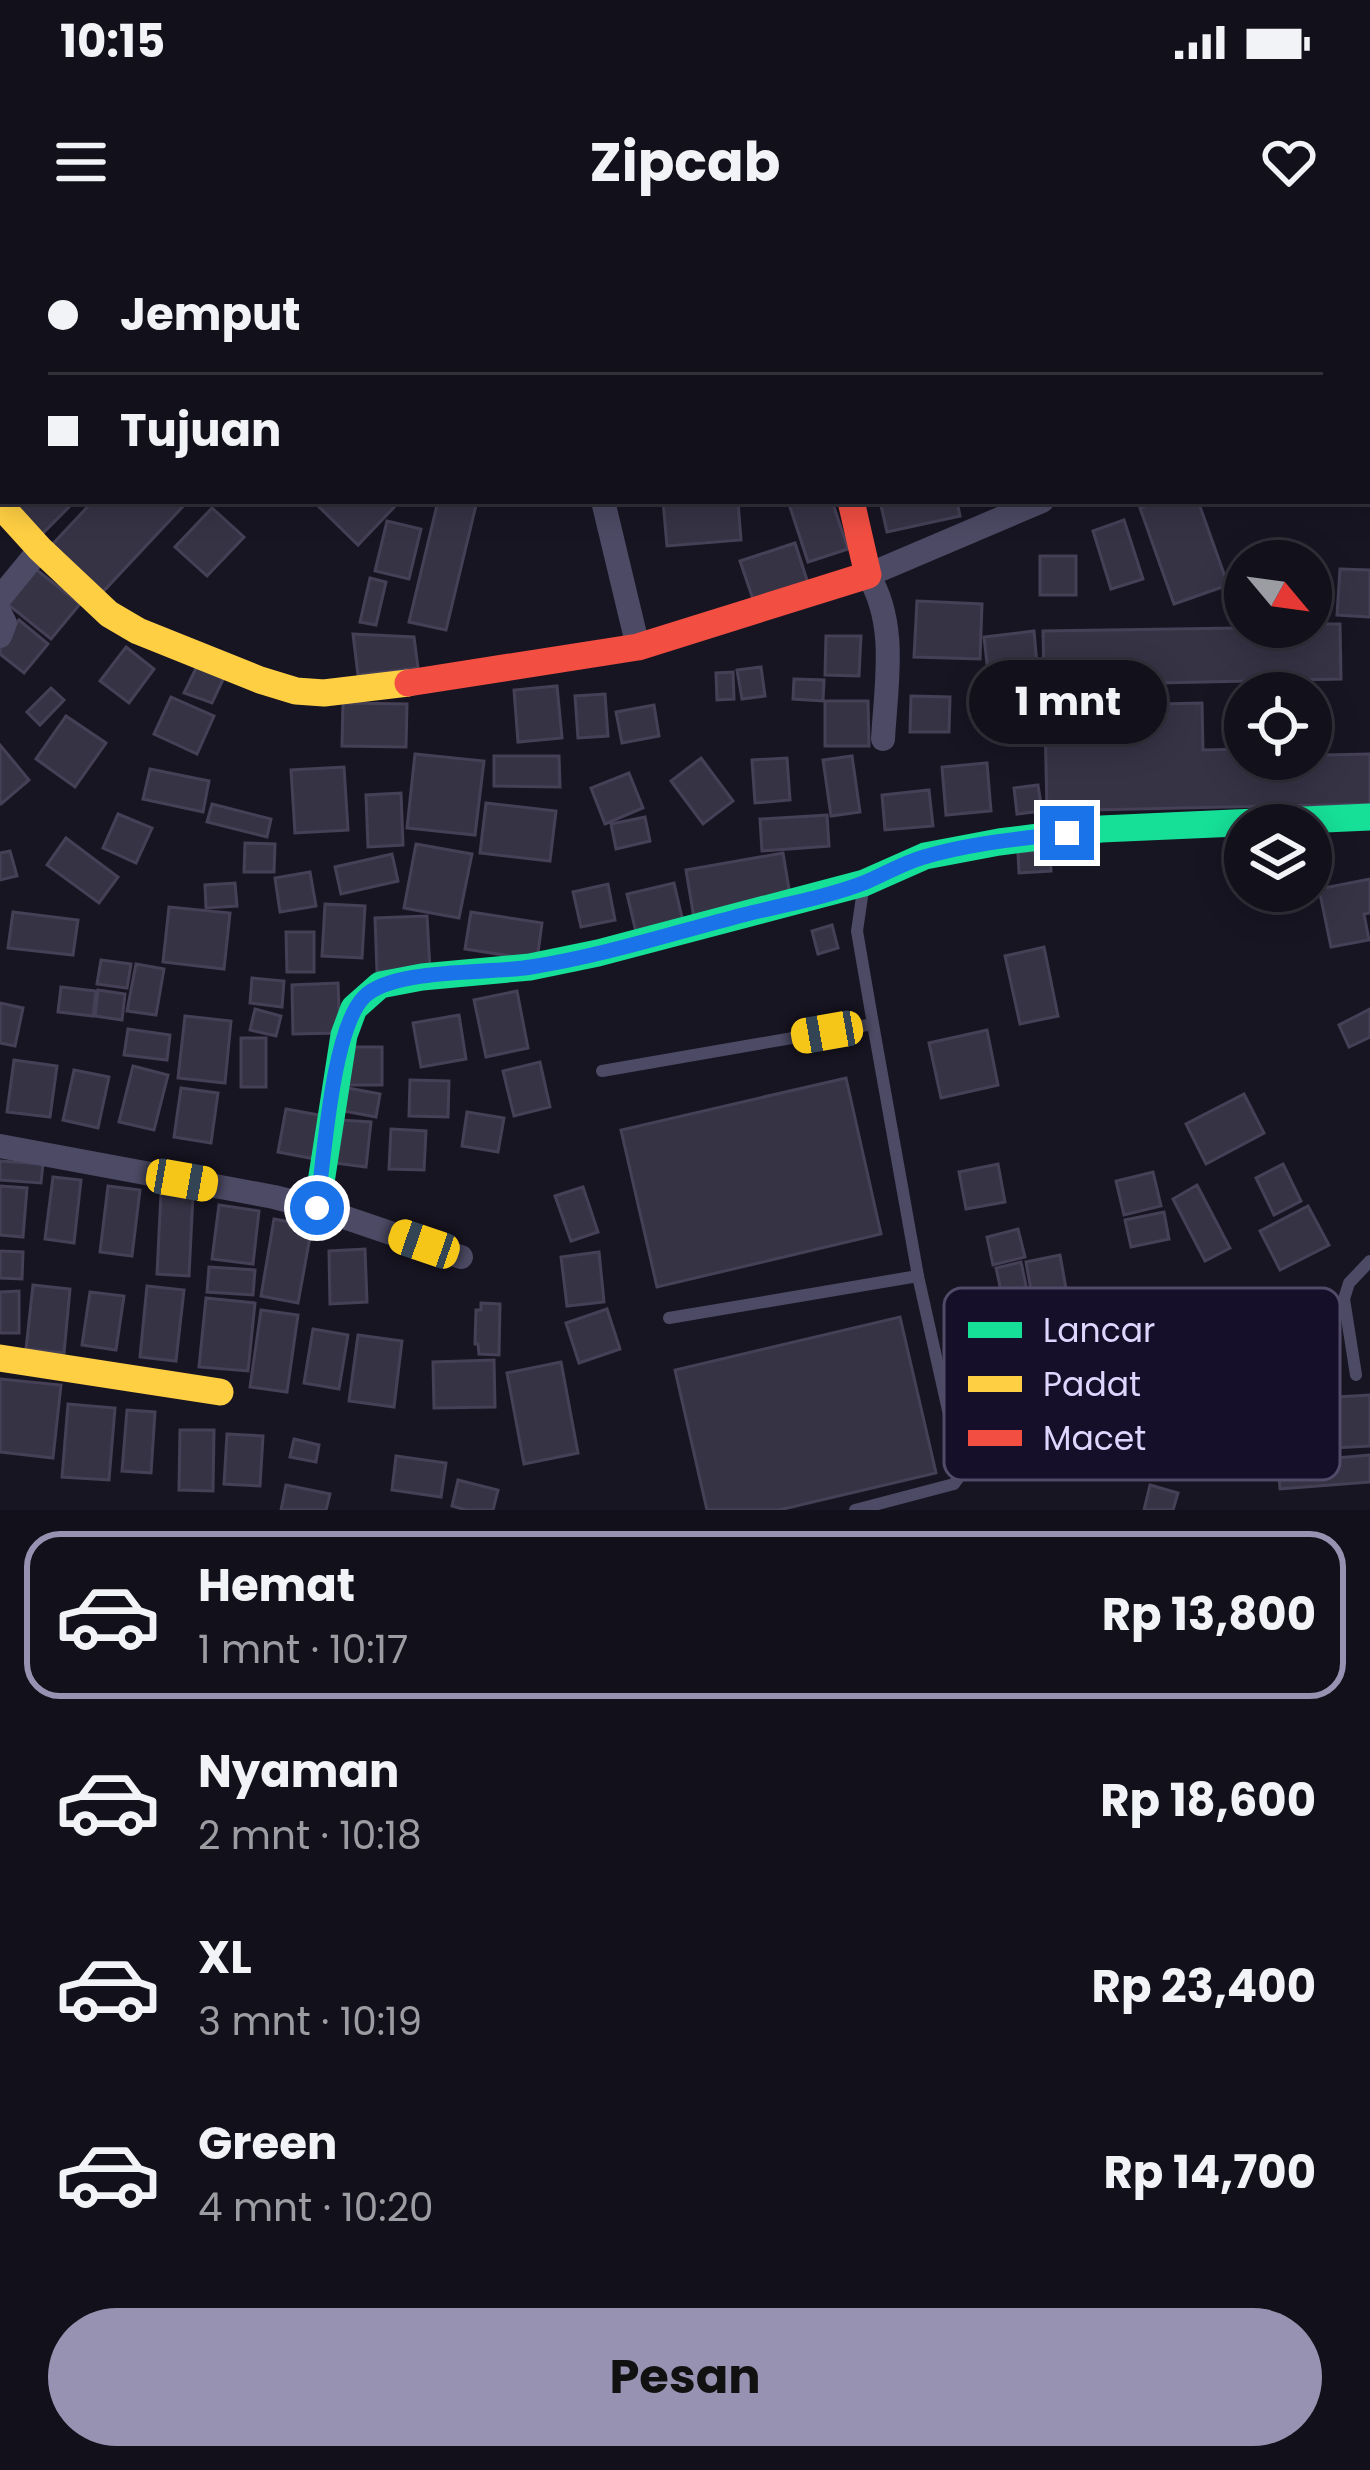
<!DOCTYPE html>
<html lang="id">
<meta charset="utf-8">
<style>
:root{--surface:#12101a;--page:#1f1e27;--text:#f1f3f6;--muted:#9c9da2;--line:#313039;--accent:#9892b2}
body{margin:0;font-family:Poppins,sans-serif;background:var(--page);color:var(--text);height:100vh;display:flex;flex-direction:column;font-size:45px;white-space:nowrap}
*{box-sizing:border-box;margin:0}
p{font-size:39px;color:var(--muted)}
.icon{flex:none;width:66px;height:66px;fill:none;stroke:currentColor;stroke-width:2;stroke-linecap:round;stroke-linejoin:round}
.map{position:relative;height:1270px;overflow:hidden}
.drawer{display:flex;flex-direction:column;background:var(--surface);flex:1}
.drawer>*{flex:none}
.guide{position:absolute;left:0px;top:0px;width:1371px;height:264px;box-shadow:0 6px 30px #0003,0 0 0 3px var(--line);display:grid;align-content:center;height:264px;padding:0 48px;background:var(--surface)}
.needle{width:78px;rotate:119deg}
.tools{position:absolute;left:1224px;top:300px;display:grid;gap:24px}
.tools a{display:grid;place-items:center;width:108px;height:108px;border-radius:50%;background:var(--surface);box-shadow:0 6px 30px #0003,0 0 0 3px var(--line);font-size:60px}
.end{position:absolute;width:54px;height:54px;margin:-27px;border:15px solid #1a73e8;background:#fff;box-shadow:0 0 0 6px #fff}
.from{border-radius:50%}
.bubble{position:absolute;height:84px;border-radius:42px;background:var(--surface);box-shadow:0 6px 30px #0003,0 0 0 3px var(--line);font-size:39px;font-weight:700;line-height:84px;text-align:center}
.car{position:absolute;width:36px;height:72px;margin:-36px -18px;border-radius:15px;box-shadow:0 0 9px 3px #0007;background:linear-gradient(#f5c518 24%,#345 0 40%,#f5c518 0 76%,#345 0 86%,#f5c518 0)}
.guide b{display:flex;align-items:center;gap:42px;height:114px;font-size:45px}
.guide b+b{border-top:3px solid var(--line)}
.guide i{width:30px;height:30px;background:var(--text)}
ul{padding:21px 0 0;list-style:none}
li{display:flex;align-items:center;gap:36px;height:168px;margin:0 24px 18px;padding:0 24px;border:6px solid transparent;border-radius:36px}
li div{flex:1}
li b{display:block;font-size:45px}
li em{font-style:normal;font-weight:700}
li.current{border-color:var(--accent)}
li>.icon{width:108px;height:108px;stroke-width:1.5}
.button{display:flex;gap:24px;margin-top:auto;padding:24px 48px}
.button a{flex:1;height:138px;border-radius:72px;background:var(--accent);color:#111;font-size:48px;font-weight:700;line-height:138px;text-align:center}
.status{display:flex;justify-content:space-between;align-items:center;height:84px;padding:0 60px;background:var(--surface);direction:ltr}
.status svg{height:33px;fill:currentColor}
header{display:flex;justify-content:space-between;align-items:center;height:156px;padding:0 48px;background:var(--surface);font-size:54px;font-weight:700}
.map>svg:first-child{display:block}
</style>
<div class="status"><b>10:15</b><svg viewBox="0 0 49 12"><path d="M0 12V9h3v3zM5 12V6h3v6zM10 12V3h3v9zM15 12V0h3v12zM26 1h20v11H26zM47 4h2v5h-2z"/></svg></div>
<header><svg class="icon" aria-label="menu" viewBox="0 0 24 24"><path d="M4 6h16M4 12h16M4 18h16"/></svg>Zipcab<svg class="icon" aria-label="heart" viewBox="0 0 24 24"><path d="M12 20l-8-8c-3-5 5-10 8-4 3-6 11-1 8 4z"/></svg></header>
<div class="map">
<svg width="1370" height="1270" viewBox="0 0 1370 1270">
<rect width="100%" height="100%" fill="#181523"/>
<!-- building -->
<g fill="#363345" stroke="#454056" stroke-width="3">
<polygon points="1300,0 1370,0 1370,128 1368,3 1301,3"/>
<polygon points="4,261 75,261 39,297"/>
<polygon points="93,261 188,261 99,356 49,308"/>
<polygon points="313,261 400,261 358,305"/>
<polygon points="438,261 477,261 446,390 409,382"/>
<polygon points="663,261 738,261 741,300 667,306"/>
<polygon points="788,261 832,261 848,309 808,322"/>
<polygon points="880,261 957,261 960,276 887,292"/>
<polygon points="1158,261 1198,261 1228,345 1174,364 1140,268"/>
<polygon points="212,268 244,297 207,336 175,307"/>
<polygon points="1124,280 1143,339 1111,349 1093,291"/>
<polygon points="387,281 421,289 409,339 375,331"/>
<polygon points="795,303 808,343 754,362 740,321"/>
<rect x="1040" y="316" width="36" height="39"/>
<polygon points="33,327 80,364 51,399 5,362"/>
<polygon points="1340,329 1370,330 1370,377 1337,375"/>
<polygon points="370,338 386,342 376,385 360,382"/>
<polygon points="917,361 982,364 980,419 914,417"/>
<polygon points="19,380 48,404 24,433 0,414 0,404"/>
<polygon points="1311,384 1340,384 1341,439 1113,444 1113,465 1202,463 1203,510 1245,509 1245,519 1311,519 1311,508 1323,508 1324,515 1370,514 1370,564 1047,571 1043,391 1311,387"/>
<polygon points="1034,391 1038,436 989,441 984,397"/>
<polygon points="353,394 414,397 418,428 358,435"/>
<polygon points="826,396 861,396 859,436 825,435"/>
<polygon points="126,407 154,429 129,463 100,441"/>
<polygon points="202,416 227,431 212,463 184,453"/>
<polygon points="761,427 765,456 742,459 737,430"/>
<polygon points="733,432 734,459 717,460 716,433"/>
<polygon points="794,439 824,440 823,461 793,459"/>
<polygon points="557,446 562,498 518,502 514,450"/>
<polygon points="51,448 64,460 40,485 27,472"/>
<polygon points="605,454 608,496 578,498 575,456"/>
<polygon points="911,456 950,457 949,492 910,492"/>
<polygon points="171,457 214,476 197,514 154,494"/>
<polygon points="825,461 868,461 869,506 825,506"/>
<polygon points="343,463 407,464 406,507 342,506"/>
<polygon points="654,465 659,496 622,503 616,472"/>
<polygon points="66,476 106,503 75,547 36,519"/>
<polygon points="0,505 29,540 1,564 0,563"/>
<polygon points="415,514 484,521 475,595 407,588"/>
<polygon points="494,516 559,516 560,547 494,546"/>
<polygon points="852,516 860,572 831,576 823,520"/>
<polygon points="701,518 733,561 703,584 671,541"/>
<polygon points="787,518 790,560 755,563 752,520"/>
<polygon points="987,523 991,571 946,575 942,527"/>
<polygon points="344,527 348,590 295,593 291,530"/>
<polygon points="150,529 209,541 203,572 143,559"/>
<polygon points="629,533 643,568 605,584 591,548"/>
<polygon points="1038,545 1042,571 1017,574 1014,548"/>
<polygon points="929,550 933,586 885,590 882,555"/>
<polygon points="401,553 403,605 368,607 366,555"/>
<polygon points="486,563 556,571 550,621 480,613"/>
<polygon points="212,564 271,579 267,597 207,582"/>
<polygon points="118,574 152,588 136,623 103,608"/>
<polygon points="827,575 829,606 762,611 760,579"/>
<polygon points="645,577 650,601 616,609 611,584"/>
<polygon points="66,598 118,637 99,663 47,625"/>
<polygon points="245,603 275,604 274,632 244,632"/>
<polygon points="416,604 472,614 459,678 404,668"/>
<polygon points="1050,610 1051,631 1019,633 1018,612"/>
<polygon points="10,611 17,636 0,640 0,613"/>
<polygon points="783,613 791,661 694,678 686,630"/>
<polygon points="392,614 398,641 341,654 335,627"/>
<polygon points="310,632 316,666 280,672 275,638"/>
<polygon points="1370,639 1370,673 1364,674 1369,700 1331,707 1319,649"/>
<polygon points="235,643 237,666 206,668 205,645"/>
<polygon points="674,643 683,682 636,692 627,654"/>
<polygon points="608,644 615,680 581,687 573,652"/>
<polygon points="325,664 365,666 362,718 322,716"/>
<polygon points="169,667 230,673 224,729 163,722"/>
<polygon points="13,672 78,680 73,715 8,708"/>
<polygon points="471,672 542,683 537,720 465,709"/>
<polygon points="427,676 430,729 377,732 375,678"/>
<polygon points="832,685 838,708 818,714 812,691"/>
<polygon points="286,692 314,692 314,732 287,732"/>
<polygon points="1044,707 1058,776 1020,784 1005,716"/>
<polygon points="101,720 131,724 127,748 97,744"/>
<polygon points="136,724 164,729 156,775 127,771"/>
<polygon points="252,738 284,741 282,767 250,763"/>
<polygon points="338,743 340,793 293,794 292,745"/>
<polygon points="61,747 96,751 93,776 58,772"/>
<polygon points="98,750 125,754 122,780 95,776"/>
<polygon points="517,751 528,808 486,817 474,760"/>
<polygon points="0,763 23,768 15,806 0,803"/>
<polygon points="255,769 281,776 276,796 250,790"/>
<polygon points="1370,769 1370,797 1349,807 1339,785"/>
<polygon points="459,775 466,819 421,827 413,783"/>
<polygon points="185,776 231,781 225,843 178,838"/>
<polygon points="128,789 170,795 167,820 124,815"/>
<polygon points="987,790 998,845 941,858 929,803"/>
<rect x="241" y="798" width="25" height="49"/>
<rect x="346" y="807" width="36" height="38"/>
<polygon points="14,820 57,826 50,877 7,872"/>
<polygon points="540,822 550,867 514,876 503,831"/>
<polygon points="133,826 168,835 154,890 119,882"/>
<polygon points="74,830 109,837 98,888 63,880"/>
<polygon points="846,838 881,994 657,1047 621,890"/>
<polygon points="410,840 449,841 448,877 409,876"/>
<polygon points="181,848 218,853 211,903 174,897"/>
<polygon points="348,848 380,854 376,877 344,871"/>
<polygon points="1244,854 1264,893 1206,924 1186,884"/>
<polygon points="286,869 324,876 315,919 278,912"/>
<polygon points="467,872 504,878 498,912 462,906"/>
<polygon points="340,880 371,882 366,927 335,923"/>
<polygon points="391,889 426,891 424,930 389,929"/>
<polygon points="0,921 43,924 41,943 0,940"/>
<polygon points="998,924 1005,962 966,969 959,932"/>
<polygon points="1283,924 1301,961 1274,975 1256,938"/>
<polygon points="1153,932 1161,966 1124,975 1116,941"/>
<polygon points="53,937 81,940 74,1003 45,999"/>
<polygon points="1197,945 1230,1008 1205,1021 1173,959"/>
<polygon points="0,946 27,948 23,997 0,995"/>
<polygon points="108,946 140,950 132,1016 100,1012"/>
<polygon points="583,947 598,992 571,1001 555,956"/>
<polygon points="161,953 193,955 189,1036 157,1034"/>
<polygon points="219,965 259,971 253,1024 212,1019"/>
<polygon points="1308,966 1329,1005 1280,1030 1260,991"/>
<polygon points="1164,972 1169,999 1131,1007 1125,980"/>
<polygon points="274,979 312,986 298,1063 261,1056"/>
<polygon points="1018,989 1025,1017 993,1025 987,997"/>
<polygon points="365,1009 367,1062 330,1064 329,1011"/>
<polygon points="0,1011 23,1012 22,1039 0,1038"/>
<polygon points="599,1012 604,1062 567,1066 561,1017"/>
<polygon points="1060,1015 1070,1071 1036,1078 1026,1022"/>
<polygon points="1021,1022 1028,1055 1003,1060 996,1028"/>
<polygon points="209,1027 255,1030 253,1055 207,1052"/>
<polygon points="33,1045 70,1049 64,1113 26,1109"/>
<polygon points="147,1046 184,1050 176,1121 140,1117"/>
<polygon points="19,1051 19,1093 0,1093 0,1052"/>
<polygon points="90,1052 124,1056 116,1110 82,1105"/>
<polygon points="206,1058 255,1063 248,1131 199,1127"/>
<polygon points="481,1063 500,1064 499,1115 479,1114 478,1104 475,1104 476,1070 481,1070"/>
<polygon points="607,1069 620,1109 579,1123 566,1083"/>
<polygon points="261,1070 298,1075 287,1152 250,1147"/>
<polygon points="900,1077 936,1233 779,1270 707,1270 675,1130"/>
<polygon points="313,1089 348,1095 339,1149 304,1143"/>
<polygon points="358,1095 402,1101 394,1167 349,1161"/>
<polygon points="494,1120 495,1167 434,1168 433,1122"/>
<polygon points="561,1122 578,1213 524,1224 507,1133"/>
<polygon points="0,1139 61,1145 53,1218 0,1212"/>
<polygon points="1370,1155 1370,1206 1225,1214 1223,1164"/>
<polygon points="68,1164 115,1168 109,1240 62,1237"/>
<polygon points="127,1170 155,1172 151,1233 122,1231"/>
<polygon points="180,1190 214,1190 213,1251 179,1250"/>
<polygon points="227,1194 263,1196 260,1246 224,1244"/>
<polygon points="294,1199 319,1205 316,1222 290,1217"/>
<polygon points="1370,1215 1370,1242 1280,1249 1278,1223"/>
<polygon points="396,1216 446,1223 441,1257 392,1250"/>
<polygon points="458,1240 498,1250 493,1270 466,1270 452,1266"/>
<polygon points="286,1245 330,1254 326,1270 281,1270"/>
<polygon points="1150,1245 1178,1253 1173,1270 1144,1270"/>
</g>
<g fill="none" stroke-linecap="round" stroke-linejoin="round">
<!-- lane -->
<g stroke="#4c4a64" stroke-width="12">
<polyline points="602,831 873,784"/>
<polyline points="669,1078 918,1036"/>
<polyline points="1356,1135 1344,1059 1349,1043 1370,1021"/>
<polyline points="855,1270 954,1244 962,1233 918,1036 873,784 857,691 863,650"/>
</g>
<!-- street -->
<g stroke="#4c4a64" stroke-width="24">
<polyline points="224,0 228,3"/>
<polyline points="798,0 799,3"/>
<polyline points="955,0 956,3"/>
<polyline points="1246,0 1247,3"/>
<polyline points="416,3 419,0"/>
<polyline points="1368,154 1370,154"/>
<polyline points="0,236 3,233"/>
<polyline points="603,261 638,407"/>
<polyline points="0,358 40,309"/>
<polyline points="0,373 5,383 0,396"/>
<path d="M883,499c3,-55 15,-115 -15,-164l174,-74"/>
<polyline points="0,906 274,957 317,968 461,1017"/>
</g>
<!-- fast -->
<polyline stroke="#16e098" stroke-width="27" points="317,968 344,795 354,768 380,745 422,737 530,727 598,713 864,643 925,616 999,602 1101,589 1370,577"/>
<!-- slow -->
<g stroke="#ffcf43" stroke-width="27">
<polyline points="0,265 40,309 109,374 138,391 260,440 296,451 324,453 408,443"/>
<polyline points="0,1118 220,1152"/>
</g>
<!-- jam -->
<polyline stroke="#f24e42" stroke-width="27" points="408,443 638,407 868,335 851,261"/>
</g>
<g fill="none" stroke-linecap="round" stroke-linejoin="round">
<!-- route -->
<path stroke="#1a73e8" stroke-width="15" d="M317,968c7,-48 15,-179 47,-211 28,-29 125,-23 167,-30 71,-11 142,-34 212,-52 39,-10 85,-18 123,-33 19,-8 37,-19 58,-25 46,-14 96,-18 143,-24"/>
</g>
<!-- legend -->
<rect x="944" y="1048" width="396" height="192" rx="18" fill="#150f29" stroke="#514b69" stroke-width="3"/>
<rect x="968" y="1082" width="54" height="16" fill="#16e098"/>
<rect x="968" y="1136" width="54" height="16" fill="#ffcf43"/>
<rect x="968" y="1190" width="54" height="16" fill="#f24e42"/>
<g font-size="33" fill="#ddd6ff">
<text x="1043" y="1102">Lancar</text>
<text x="1043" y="1156">Padat</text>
<text x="1043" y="1210">Macet</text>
</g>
</svg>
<div class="tools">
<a><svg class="needle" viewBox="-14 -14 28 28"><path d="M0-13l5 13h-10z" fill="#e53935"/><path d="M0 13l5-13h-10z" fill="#9c9da2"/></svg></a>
<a><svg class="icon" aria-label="locate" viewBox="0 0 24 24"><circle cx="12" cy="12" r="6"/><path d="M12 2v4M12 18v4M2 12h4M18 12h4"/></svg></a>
<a><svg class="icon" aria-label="layers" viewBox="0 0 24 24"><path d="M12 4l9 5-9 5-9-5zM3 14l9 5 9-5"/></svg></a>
</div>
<i class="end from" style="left:317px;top:968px"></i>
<i class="end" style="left:1067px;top:593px"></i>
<div class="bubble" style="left:969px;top:420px;width:198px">1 mnt</div>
<i class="car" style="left:827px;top:792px;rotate:260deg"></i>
<i class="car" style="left:182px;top:940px;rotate:100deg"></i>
<i class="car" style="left:424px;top:1004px;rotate:289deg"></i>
<div class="guide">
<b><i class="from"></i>Jemput</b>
<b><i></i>Tujuan</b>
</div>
</div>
<section class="drawer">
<ul>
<li class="current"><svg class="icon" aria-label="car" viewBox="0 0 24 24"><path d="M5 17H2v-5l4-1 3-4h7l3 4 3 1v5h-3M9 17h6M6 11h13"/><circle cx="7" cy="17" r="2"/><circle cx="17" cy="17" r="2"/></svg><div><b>Hemat</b><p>1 mnt · 10:17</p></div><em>Rp 13,800</em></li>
<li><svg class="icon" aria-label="car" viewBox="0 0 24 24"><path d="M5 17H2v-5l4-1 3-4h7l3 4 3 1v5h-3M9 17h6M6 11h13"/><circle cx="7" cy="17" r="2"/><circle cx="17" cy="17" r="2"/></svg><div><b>Nyaman</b><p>2 mnt · 10:18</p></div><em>Rp 18,600</em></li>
<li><svg class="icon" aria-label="car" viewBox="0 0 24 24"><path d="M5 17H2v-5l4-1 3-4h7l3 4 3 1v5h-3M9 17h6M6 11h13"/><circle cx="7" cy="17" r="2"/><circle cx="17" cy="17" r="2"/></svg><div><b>XL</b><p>3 mnt · 10:19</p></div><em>Rp 23,400</em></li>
<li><svg class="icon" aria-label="car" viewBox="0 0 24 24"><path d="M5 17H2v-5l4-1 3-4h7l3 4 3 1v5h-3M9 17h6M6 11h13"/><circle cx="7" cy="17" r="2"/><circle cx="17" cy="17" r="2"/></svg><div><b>Green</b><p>4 mnt · 10:20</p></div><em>Rp 14,700</em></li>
</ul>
<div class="button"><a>Pesan</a></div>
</section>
